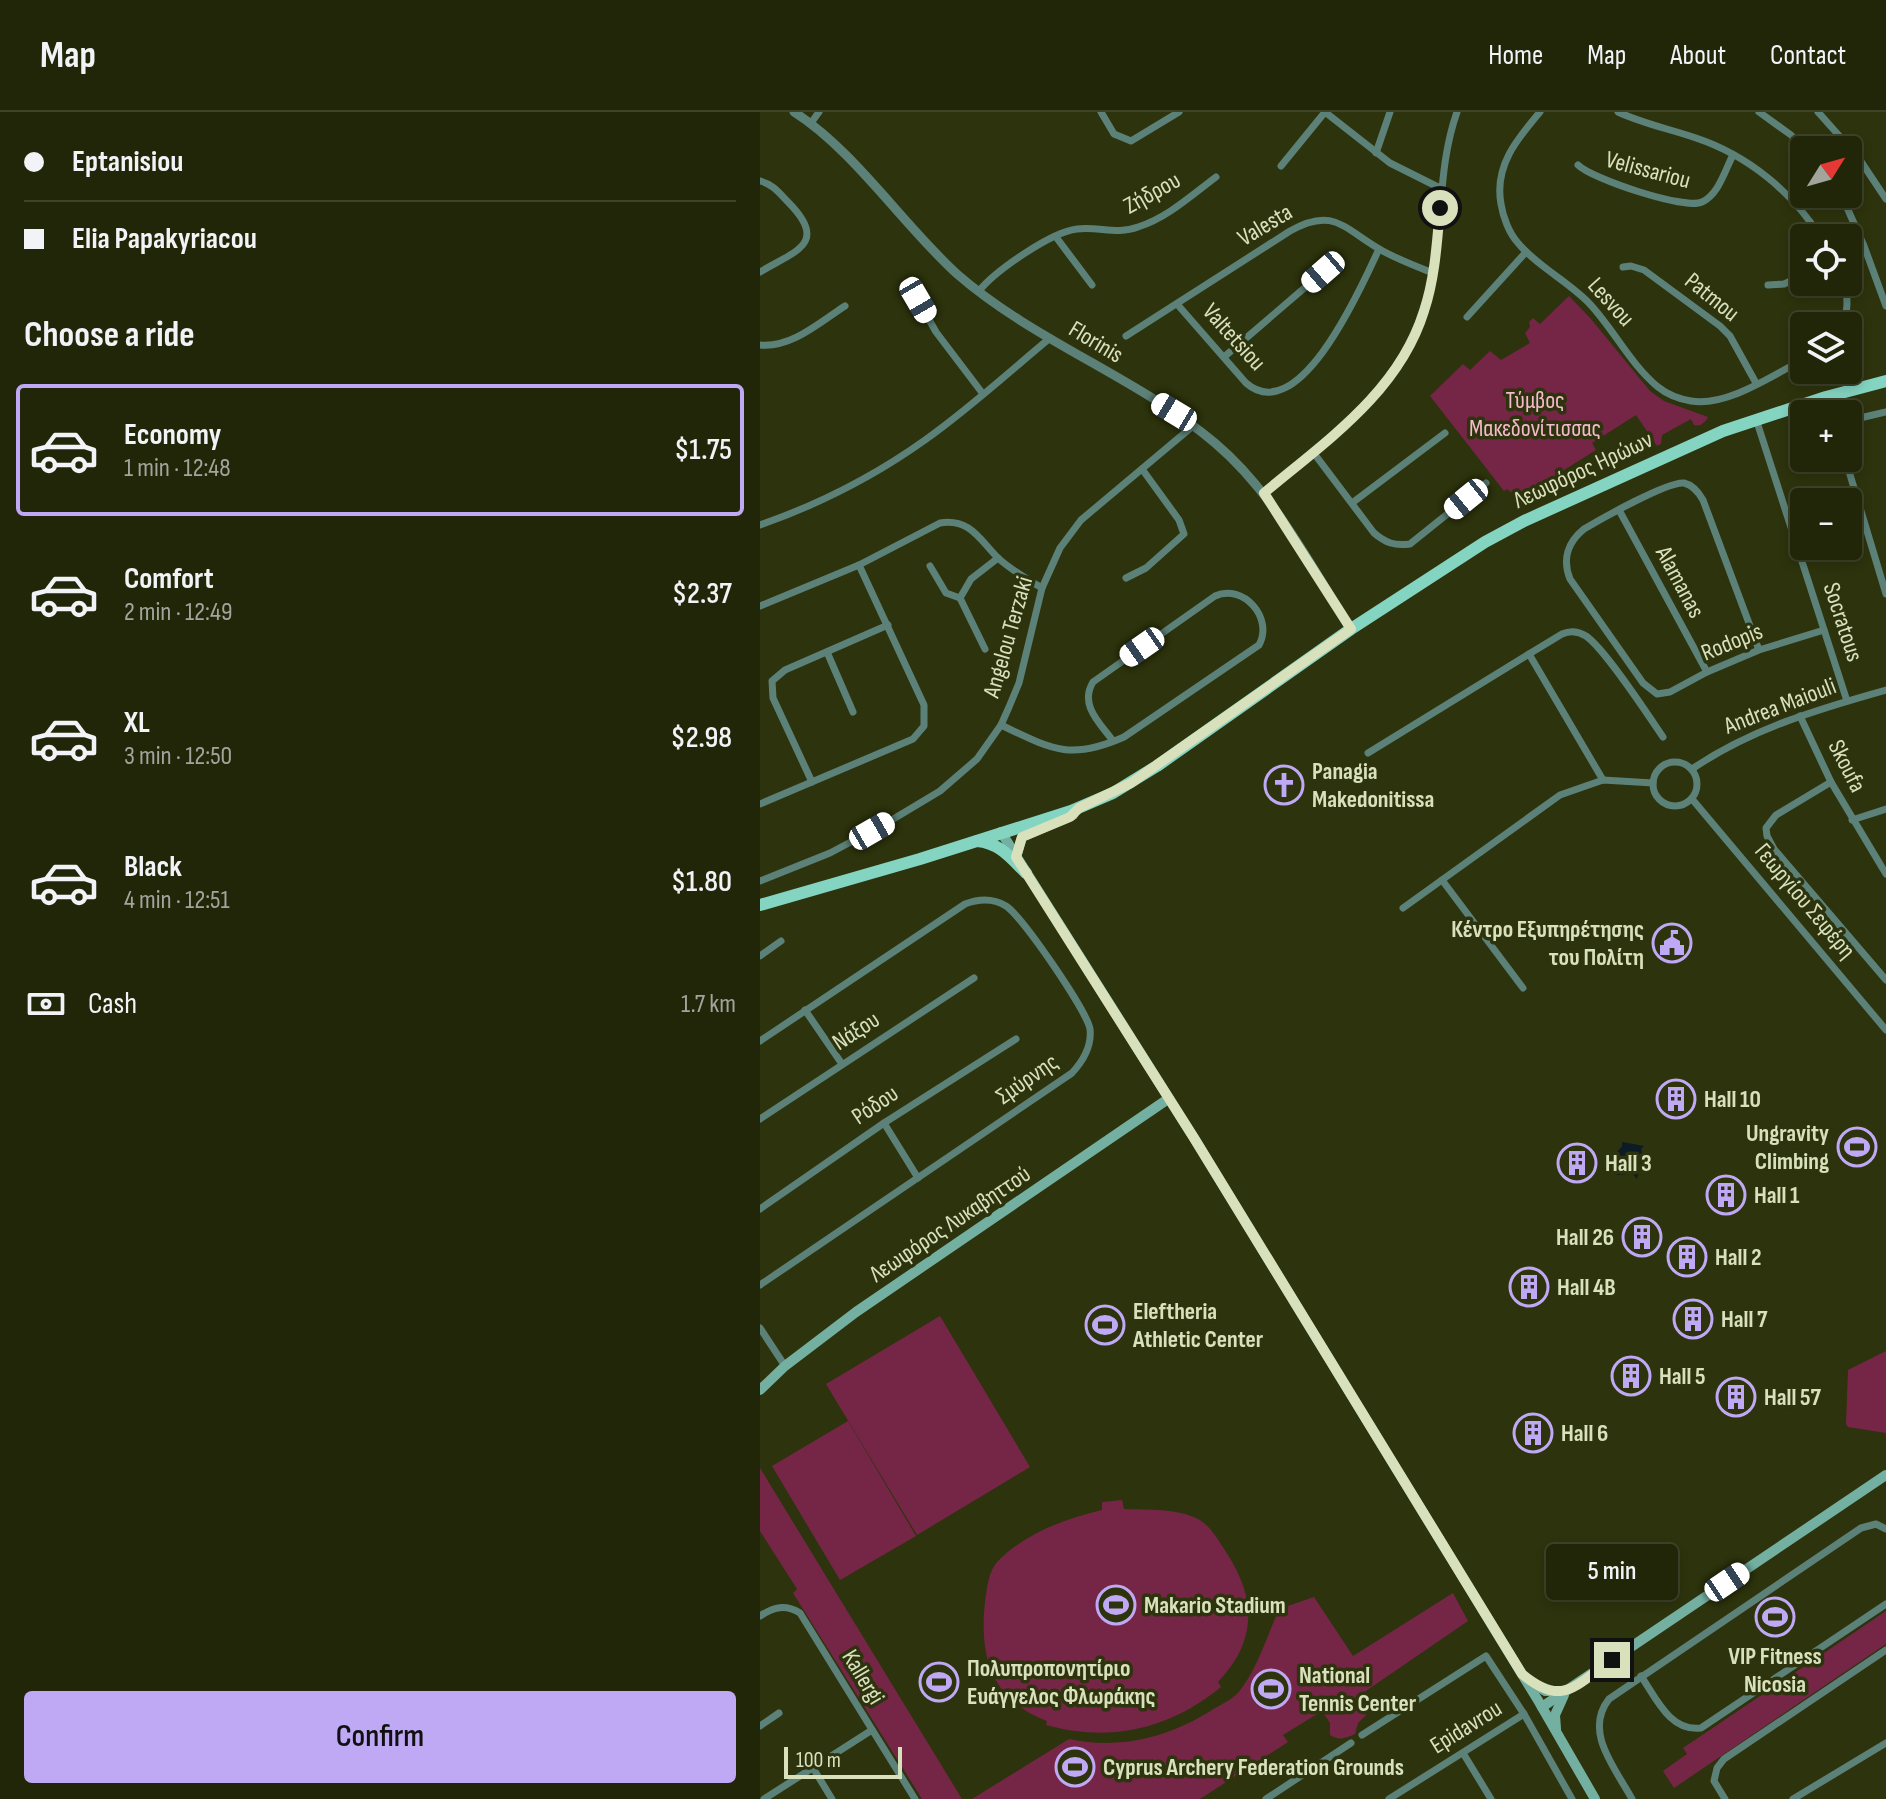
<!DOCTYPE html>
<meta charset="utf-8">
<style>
:root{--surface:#222609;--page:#2a2e12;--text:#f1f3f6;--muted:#a2a59c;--line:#3f432a;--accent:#bfa9f4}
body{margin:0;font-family:"Sofia Sans Condensed",sans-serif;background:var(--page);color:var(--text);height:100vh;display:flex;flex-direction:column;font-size:30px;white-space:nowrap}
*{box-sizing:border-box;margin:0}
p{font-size:26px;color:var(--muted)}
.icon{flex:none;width:44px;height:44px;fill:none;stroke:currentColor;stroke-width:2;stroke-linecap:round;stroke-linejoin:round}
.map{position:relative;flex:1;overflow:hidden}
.details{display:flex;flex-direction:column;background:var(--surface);width:760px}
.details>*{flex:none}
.guide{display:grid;align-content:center;height:176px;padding:0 24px;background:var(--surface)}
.needle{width:52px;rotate:53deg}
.fabs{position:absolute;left:1030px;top:24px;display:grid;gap:16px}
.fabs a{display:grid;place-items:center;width:72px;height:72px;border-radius:8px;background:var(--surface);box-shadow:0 4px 12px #0003,0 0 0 2px var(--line);font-size:40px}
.scale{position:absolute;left:24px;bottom:20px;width:118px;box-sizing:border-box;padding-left:8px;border:4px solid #d8e0bc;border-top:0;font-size:22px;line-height:28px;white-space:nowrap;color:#d8e0bc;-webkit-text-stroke:6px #2d330c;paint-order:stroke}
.end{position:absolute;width:36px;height:36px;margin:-18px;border:10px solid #d8e0bc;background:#111;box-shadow:0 0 0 4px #111}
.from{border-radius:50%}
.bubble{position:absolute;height:56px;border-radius:8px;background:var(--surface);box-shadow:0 4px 12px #0003,0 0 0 2px var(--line);font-size:26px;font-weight:600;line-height:56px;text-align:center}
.car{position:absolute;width:24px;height:48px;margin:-24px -12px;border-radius:10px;box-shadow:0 0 6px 2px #0007;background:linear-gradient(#fff 24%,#345 0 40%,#fff 0 76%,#345 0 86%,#fff 0)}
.guide b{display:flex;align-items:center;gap:28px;height:76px;font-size:30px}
.guide b+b{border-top:2px solid var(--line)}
.guide i{width:20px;height:20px;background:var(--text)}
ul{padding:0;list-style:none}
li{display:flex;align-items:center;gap:24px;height:132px;margin:0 16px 12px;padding:0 8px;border:4px solid transparent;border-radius:8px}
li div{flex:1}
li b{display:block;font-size:30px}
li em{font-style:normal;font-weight:600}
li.current{border-color:var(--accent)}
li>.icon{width:72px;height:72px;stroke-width:1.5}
h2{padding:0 24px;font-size:36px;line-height:96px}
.pay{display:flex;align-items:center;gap:20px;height:88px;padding:0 24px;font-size:30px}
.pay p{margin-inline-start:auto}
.button{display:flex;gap:16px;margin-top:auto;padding:16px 24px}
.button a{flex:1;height:92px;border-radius:8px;background:var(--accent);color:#111;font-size:32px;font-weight:600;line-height:92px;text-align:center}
header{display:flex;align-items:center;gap:48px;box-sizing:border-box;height:112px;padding:0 40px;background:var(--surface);border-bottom:2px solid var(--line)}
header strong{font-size:38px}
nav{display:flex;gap:44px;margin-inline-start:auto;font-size:28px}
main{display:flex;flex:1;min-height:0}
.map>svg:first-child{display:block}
</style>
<header>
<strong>Map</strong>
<nav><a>Home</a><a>Map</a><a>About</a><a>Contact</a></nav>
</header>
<main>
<section class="details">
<div class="guide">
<b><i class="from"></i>Eptanisiou</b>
<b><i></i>Elia Papakyriacou</b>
</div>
<h2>Choose a ride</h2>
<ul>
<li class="current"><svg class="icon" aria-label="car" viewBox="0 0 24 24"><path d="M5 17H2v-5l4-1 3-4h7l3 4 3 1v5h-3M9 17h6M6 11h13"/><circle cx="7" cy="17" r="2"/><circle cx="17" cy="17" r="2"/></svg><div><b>Economy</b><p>1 min · 12:48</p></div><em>$1.75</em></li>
<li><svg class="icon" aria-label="car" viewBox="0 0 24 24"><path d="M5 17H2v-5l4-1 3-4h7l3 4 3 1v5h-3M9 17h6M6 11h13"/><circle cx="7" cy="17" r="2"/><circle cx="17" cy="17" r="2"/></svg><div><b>Comfort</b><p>2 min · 12:49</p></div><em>$2.37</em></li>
<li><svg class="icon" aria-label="car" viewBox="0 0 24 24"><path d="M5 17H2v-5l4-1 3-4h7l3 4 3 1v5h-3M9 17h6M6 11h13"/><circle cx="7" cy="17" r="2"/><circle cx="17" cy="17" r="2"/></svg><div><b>XL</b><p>3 min · 12:50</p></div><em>$2.98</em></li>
<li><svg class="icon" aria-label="car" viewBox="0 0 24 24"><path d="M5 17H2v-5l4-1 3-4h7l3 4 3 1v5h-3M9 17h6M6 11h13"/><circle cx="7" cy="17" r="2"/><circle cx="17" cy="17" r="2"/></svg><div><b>Black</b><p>4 min · 12:51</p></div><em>$1.80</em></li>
</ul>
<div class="pay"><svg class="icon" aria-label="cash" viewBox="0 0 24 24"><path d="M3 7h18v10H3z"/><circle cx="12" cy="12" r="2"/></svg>Cash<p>1.7 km</p></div>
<div class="button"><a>Confirm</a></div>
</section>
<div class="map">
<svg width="1126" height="1687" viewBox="0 0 1126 1687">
<rect width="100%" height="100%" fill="#2d330c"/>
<!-- green -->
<g fill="#752647">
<path d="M809,184l22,23 59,72 14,10 44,16c-3,6 -8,10 -14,8l-3,-6 -29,16 -1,9 -4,2 -21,-31 -44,28 4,7 -77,48 -12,-9 -3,2 -74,-95 33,-32 7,6 20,-19 11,9 29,-17 -5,-10 5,-6 -1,-5 4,-4 7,6z"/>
<polygon points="180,1204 270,1355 157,1423 66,1272"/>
<polygon points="1126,1239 1126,1321 1088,1315 1086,1312 1088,1258"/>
<polygon points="88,1309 156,1424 80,1468 12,1354"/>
<polygon points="0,1356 202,1687 162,1687 33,1481 37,1477 0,1419"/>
<path d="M362,1388l2,9c24,1 52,-1 74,10 12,6 21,22 28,33 31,47 31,89 -8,130l3,5c-51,42 -111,56 -175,38l1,-4c-56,-20 -68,-66 -62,-119 2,-14 3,-30 13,-41 28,-28 66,-42 104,-51v-8z"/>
<path d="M693,1481l15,28 -111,76 10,17 -9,9 -3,11c-9,4 -16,7 -25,1v-12l-8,-12 -39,24 5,7 -88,57h-228l97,-60c51,11 100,-2 143,-29 8,-5 19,-10 26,-17 19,-23 29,-57 41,-84l35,-12 39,59z"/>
<polygon points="1126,1499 1126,1532 914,1676 903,1659 927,1642 923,1636"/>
</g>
<!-- water -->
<path fill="#0b1c26" d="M862,1030l22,4 -3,3 4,10 5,3c-9,2 -11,10 -13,17l-4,-5 -16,1 -3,-15 -5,-3 5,-1 8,-10z"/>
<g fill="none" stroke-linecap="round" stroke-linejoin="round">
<!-- minor -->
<g stroke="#5c8178" stroke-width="7">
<polyline points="341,0 354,22 371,29 419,0"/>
<path d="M780,0c-23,27 -46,54 -39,92 2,13 8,29 17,39 19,23 48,37 70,59 25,26 42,62 70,85 10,8 21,12 33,14 36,6 82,-26 113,-42"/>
<path d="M858,0c26,12 52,17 78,26 51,17 97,54 125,100"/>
<polyline points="999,0 1031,23 1044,38"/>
<polyline points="1058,0 1098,45 1126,87"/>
<polyline points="51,11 59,0"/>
<polyline points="616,41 630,0"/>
<path d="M818,53c14,14 107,45 124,37 17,-8 23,-32 31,-47"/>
<polyline points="521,54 565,0 630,51 682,77"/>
<path d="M0,69c13,3 20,13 29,22 40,41 6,48 -29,69"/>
<polyline points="1081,82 1104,134 1126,194"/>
<polyline points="296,125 332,173"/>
<polyline points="863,155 871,154 884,158 960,214 970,224 996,271"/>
<polyline points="1008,173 1024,172 1044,163"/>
<path d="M219,179c16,-20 72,-59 98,-62 21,-3 40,6 61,-2 29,-9 54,-32 78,-50"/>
<polyline points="158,188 176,220 223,282"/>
<path d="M417,192l69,79c54,47 117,-100 133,-134"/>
<polyline points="707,205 766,140"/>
<path d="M1082,214c6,-15 7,-28 1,-44"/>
<path d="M366,224l164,-105c44,-25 54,-2 91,19 16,9 34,16 52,23"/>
<path d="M0,233c32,3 60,-23 85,-39"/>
<polyline points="464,245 563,160"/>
<polyline points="996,307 1087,589"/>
<polyline points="1088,314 1100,306 1126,300"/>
<path d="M553,340l61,81c12,10 20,13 36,11l76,-61"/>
<polyline points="1085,346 1126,482"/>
<path d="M504,381c88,-74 157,-118 172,-242 6,-46 5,-94 21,-139"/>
<polyline points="592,391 685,321"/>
<polyline points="1088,397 1100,393"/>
<polyline points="859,398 947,560"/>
<path d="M0,413c57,-20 116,-50 165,-85 44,-31 84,-68 125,-102"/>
<polyline points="170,454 186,481 200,486"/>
<polyline points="366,466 386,456 424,422 419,408 382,357"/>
<path d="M0,494l99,-41 81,-42c30,-5 40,17 58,35 13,12 29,21 44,30"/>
<polyline points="225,537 200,486 211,467 238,446"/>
<path d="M999,538l-56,-150c-4,-7 -10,-15 -19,-17 -16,-2 -83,36 -100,46 -16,13 -22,30 -14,50l73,104 14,11 13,-2 37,-20 52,-22 65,-20"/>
<polyline points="67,540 93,600"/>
<path d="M769,542l33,-20c9,-4 16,-3 24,2 19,13 62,79 77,101"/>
<polyline points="1040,604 1071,670 1126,762"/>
<path d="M241,613c50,24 69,36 123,12l135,-92c15,-27 -16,-62 -44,-49l-122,86c-14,23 7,41 20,59"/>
<polyline points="608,641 769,542 843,668"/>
<circle cx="915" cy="672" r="22"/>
<path d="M932,657c59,-40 126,-60 194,-79"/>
<polyline points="52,670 13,586 12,569 25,558 128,513"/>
<polyline points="1071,670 1016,703 1006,716 1007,724 1014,737 1126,868"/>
<polyline points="932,687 1126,918"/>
<polyline points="0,692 153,627 164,614 164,593 99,453"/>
<polyline points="1092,708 1126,697"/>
<polyline points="682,768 763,876"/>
<polyline points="0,769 70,741 130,709 180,679 217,647 241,613 249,595 259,571 282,476 300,436 321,408 433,314"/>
<polyline points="643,796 800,683 843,668 893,671"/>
<polyline points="0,844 21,829"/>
<polyline points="45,898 82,952"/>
<path d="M0,929l205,-137c13,-5 28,-6 41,2 16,10 81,105 84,123 2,17 -7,32 -18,44l-312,212"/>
<polyline points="0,1007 214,866"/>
<polyline points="124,1011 158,1066"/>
<polyline points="0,1097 124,1011 256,927"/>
<polyline points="0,1216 25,1254"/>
<path d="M0,1504c14,-9 25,-12 40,-3l115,186"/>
<path d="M881,1564c15,22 29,56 60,52l185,-124"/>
<polyline points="0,1614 19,1601"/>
<polyline points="602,1623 726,1544 764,1602 812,1687"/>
<polyline points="703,1641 731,1687"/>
<polyline points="53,1656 72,1687"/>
<polyline points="4,1687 112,1618"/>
<polyline points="506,1687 591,1631"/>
<polyline points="629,1687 764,1602"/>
<path d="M872,1687c-16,-30 -49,-67 -23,-100l252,-171 15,-4 10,5"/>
<polyline points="965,1687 954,1669 957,1656 964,1647 1126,1538"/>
<polyline points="1033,1687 1126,1631"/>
</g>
<!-- tertiary -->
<path stroke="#5c8178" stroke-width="9" d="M34,0c60,38 109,113 163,162 78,68 180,103 258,169 59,50 95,122 136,186"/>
<!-- secondary -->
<g stroke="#73b0a2" stroke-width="10">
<polyline points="241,720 434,1026 779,1590 835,1687"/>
<polyline points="256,745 262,725 313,703"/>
<polyline points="0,1278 25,1254 96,1200 408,987"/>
<polyline points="769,1568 785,1579 801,1579"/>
<polyline points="782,1595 1126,1363"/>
<polyline points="796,1617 795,1603 804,1583"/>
</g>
<!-- primary -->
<g stroke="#84d4c2" stroke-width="12">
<path d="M217,729c23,2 34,17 49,32"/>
<polyline points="0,793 160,747 311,699 353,681 397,654 591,517 725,430 764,409 963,319 1066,285 1126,269"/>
</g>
</g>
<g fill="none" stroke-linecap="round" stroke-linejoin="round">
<!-- route -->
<path stroke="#d8e0bc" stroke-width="10" d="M680,96c-3,34 -5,70 -16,103 -25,81 -98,130 -160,182l87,136 -220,154 -52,25 -9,9 -48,20 -6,20 178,281 328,536c41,34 53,11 90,-14"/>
</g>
<!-- icons -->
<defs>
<g id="church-ring" transform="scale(2)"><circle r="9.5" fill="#2d330c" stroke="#bfa9f4" stroke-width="1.5"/><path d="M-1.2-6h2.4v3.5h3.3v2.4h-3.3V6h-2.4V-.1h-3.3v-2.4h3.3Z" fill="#bfa9f4"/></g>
<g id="civic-ring" transform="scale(2)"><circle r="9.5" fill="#2d330c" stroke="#bfa9f4" stroke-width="1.5"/><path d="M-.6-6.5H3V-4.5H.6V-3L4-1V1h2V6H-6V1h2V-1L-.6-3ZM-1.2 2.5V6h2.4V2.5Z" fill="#bfa9f4"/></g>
<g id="building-ring" transform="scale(2)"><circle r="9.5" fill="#2d330c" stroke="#bfa9f4" stroke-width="1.5"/><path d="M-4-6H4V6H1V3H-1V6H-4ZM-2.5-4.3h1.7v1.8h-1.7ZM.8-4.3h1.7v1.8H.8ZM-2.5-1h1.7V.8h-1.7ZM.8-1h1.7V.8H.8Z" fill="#bfa9f4"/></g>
<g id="stadium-ring" transform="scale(2)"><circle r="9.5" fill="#2d330c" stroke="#bfa9f4" stroke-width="1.5"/><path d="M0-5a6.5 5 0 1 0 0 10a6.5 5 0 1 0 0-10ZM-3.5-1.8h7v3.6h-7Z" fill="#bfa9f4"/></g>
</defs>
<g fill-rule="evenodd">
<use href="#church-ring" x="524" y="673"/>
<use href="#civic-ring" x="912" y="831"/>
<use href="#building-ring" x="916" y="987"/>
<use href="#stadium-ring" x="1097" y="1035"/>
<use href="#building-ring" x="817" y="1051"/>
<use href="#building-ring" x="966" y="1083"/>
<use href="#building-ring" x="882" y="1125"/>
<use href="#building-ring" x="927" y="1145"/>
<use href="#building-ring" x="769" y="1175"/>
<use href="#building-ring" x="933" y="1207"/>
<use href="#stadium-ring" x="345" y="1213"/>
<use href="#building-ring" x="871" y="1264"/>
<use href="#building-ring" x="976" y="1285"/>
<use href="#building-ring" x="773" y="1321"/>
<use href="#stadium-ring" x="356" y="1493"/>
<use href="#stadium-ring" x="1015" y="1505"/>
<use href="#stadium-ring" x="179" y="1570"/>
<use href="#stadium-ring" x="511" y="1577"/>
<use href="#stadium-ring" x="315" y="1655"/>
</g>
<g text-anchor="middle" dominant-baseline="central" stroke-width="7" stroke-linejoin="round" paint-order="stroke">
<!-- street labels -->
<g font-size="24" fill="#d8e0bc" stroke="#2d330c">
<text transform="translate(888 58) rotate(15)">Velissariou</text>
<text transform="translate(392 81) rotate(-29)">Ζήδρου</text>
<text transform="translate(505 113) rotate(-31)">Valesta</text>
<text transform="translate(952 185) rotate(39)">Patmou</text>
<text transform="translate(851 190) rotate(48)">Lesvou</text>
<text transform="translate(474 225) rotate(48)">Valtetsiou</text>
<text transform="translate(336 230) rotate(31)">Florinis</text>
<text transform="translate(823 358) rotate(-25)">Λεωφόρος Ηρώων</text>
<text transform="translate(920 470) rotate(62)">Alamanas</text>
<text transform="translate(1083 510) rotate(72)">Socratous</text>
<text transform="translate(248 525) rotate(-74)">Angelou Terzaki</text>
<text transform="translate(972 530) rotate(-22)">Rodopis</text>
<text transform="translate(1020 594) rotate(-21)">Andrea Maiouli</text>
<text transform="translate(1087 654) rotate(63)">Skoufa</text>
<text transform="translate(1045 789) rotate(50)">Γεωργίου Σεφέρη</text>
<text transform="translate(96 919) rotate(-33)">Νάξου</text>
<text transform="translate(267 967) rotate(-35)">Σμύρνης</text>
<text transform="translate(115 993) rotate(-34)">Ρόδου</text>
<text transform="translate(190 1112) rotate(-34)">Λεωφόρος Λυκαβηττού</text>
<text transform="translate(103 1565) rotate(59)">Kallergi</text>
<text transform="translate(706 1615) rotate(-32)">Epidavrou</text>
</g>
<!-- park labels -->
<g font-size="24" fill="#f6bace" stroke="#2d330c">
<text x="775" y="288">Τύμβος<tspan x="775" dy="28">Μακεδονίτισσας</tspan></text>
</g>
<!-- poi labels -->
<g font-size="24" font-weight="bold" fill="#d8e0bc" stroke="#2d330c" text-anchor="start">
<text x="552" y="659">Panagia<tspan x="552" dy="28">Makedonitissa</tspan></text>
<text x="884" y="817" text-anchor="end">Κέντρο Εξυπηρέτησης<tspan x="884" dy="28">του Πολίτη</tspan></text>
<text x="944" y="987">Hall 10</text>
<text x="1069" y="1021" text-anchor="end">Ungravity<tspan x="1069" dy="28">Climbing</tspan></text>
<text x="845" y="1051">Hall 3</text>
<text x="994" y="1083">Hall 1</text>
<text x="854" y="1125" text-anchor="end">Hall 26</text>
<text x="955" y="1145">Hall 2</text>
<text x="797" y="1175">Hall 4B</text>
<text x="373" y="1199">Eleftheria<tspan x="373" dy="28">Athletic Center</tspan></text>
<text x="961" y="1207">Hall 7</text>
<text x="899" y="1264">Hall 5</text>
<text x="1004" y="1285">Hall 57</text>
<text x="801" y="1321">Hall 6</text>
<text x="384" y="1493">Makario Stadium</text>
<text x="1015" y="1544" text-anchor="middle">VIP Fitness<tspan x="1015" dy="28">Nicosia</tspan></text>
<text x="207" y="1556">Πολυπροπονητίριο<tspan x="207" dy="28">Ευάγγελος Φλωράκης</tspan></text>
<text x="539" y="1563">National<tspan x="539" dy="28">Tennis Center</tspan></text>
<text x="343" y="1655">Cyprus Archery Federation Grounds</text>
</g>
</g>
</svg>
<div class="fabs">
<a><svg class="needle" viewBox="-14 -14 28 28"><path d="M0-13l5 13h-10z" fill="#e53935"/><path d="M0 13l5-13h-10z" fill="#a2a59c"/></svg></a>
<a><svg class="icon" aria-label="locate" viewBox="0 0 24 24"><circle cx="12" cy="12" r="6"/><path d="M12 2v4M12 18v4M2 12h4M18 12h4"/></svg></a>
<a><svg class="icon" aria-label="layers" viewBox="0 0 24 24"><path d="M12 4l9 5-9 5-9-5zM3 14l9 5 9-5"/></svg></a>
<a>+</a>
<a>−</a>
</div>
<div class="scale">100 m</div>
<i class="end from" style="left:680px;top:96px"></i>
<i class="end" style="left:852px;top:1548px"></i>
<div class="bubble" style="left:786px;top:1432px;width:132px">5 min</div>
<i class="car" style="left:563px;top:160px;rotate:229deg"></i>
<i class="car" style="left:158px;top:188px;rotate:150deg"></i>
<i class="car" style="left:414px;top:300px;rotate:301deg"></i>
<i class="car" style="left:706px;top:387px;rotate:231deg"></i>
<i class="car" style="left:382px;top:535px;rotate:235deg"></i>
<i class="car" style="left:112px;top:719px;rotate:60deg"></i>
<i class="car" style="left:967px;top:1470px;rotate:56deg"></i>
</div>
</main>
